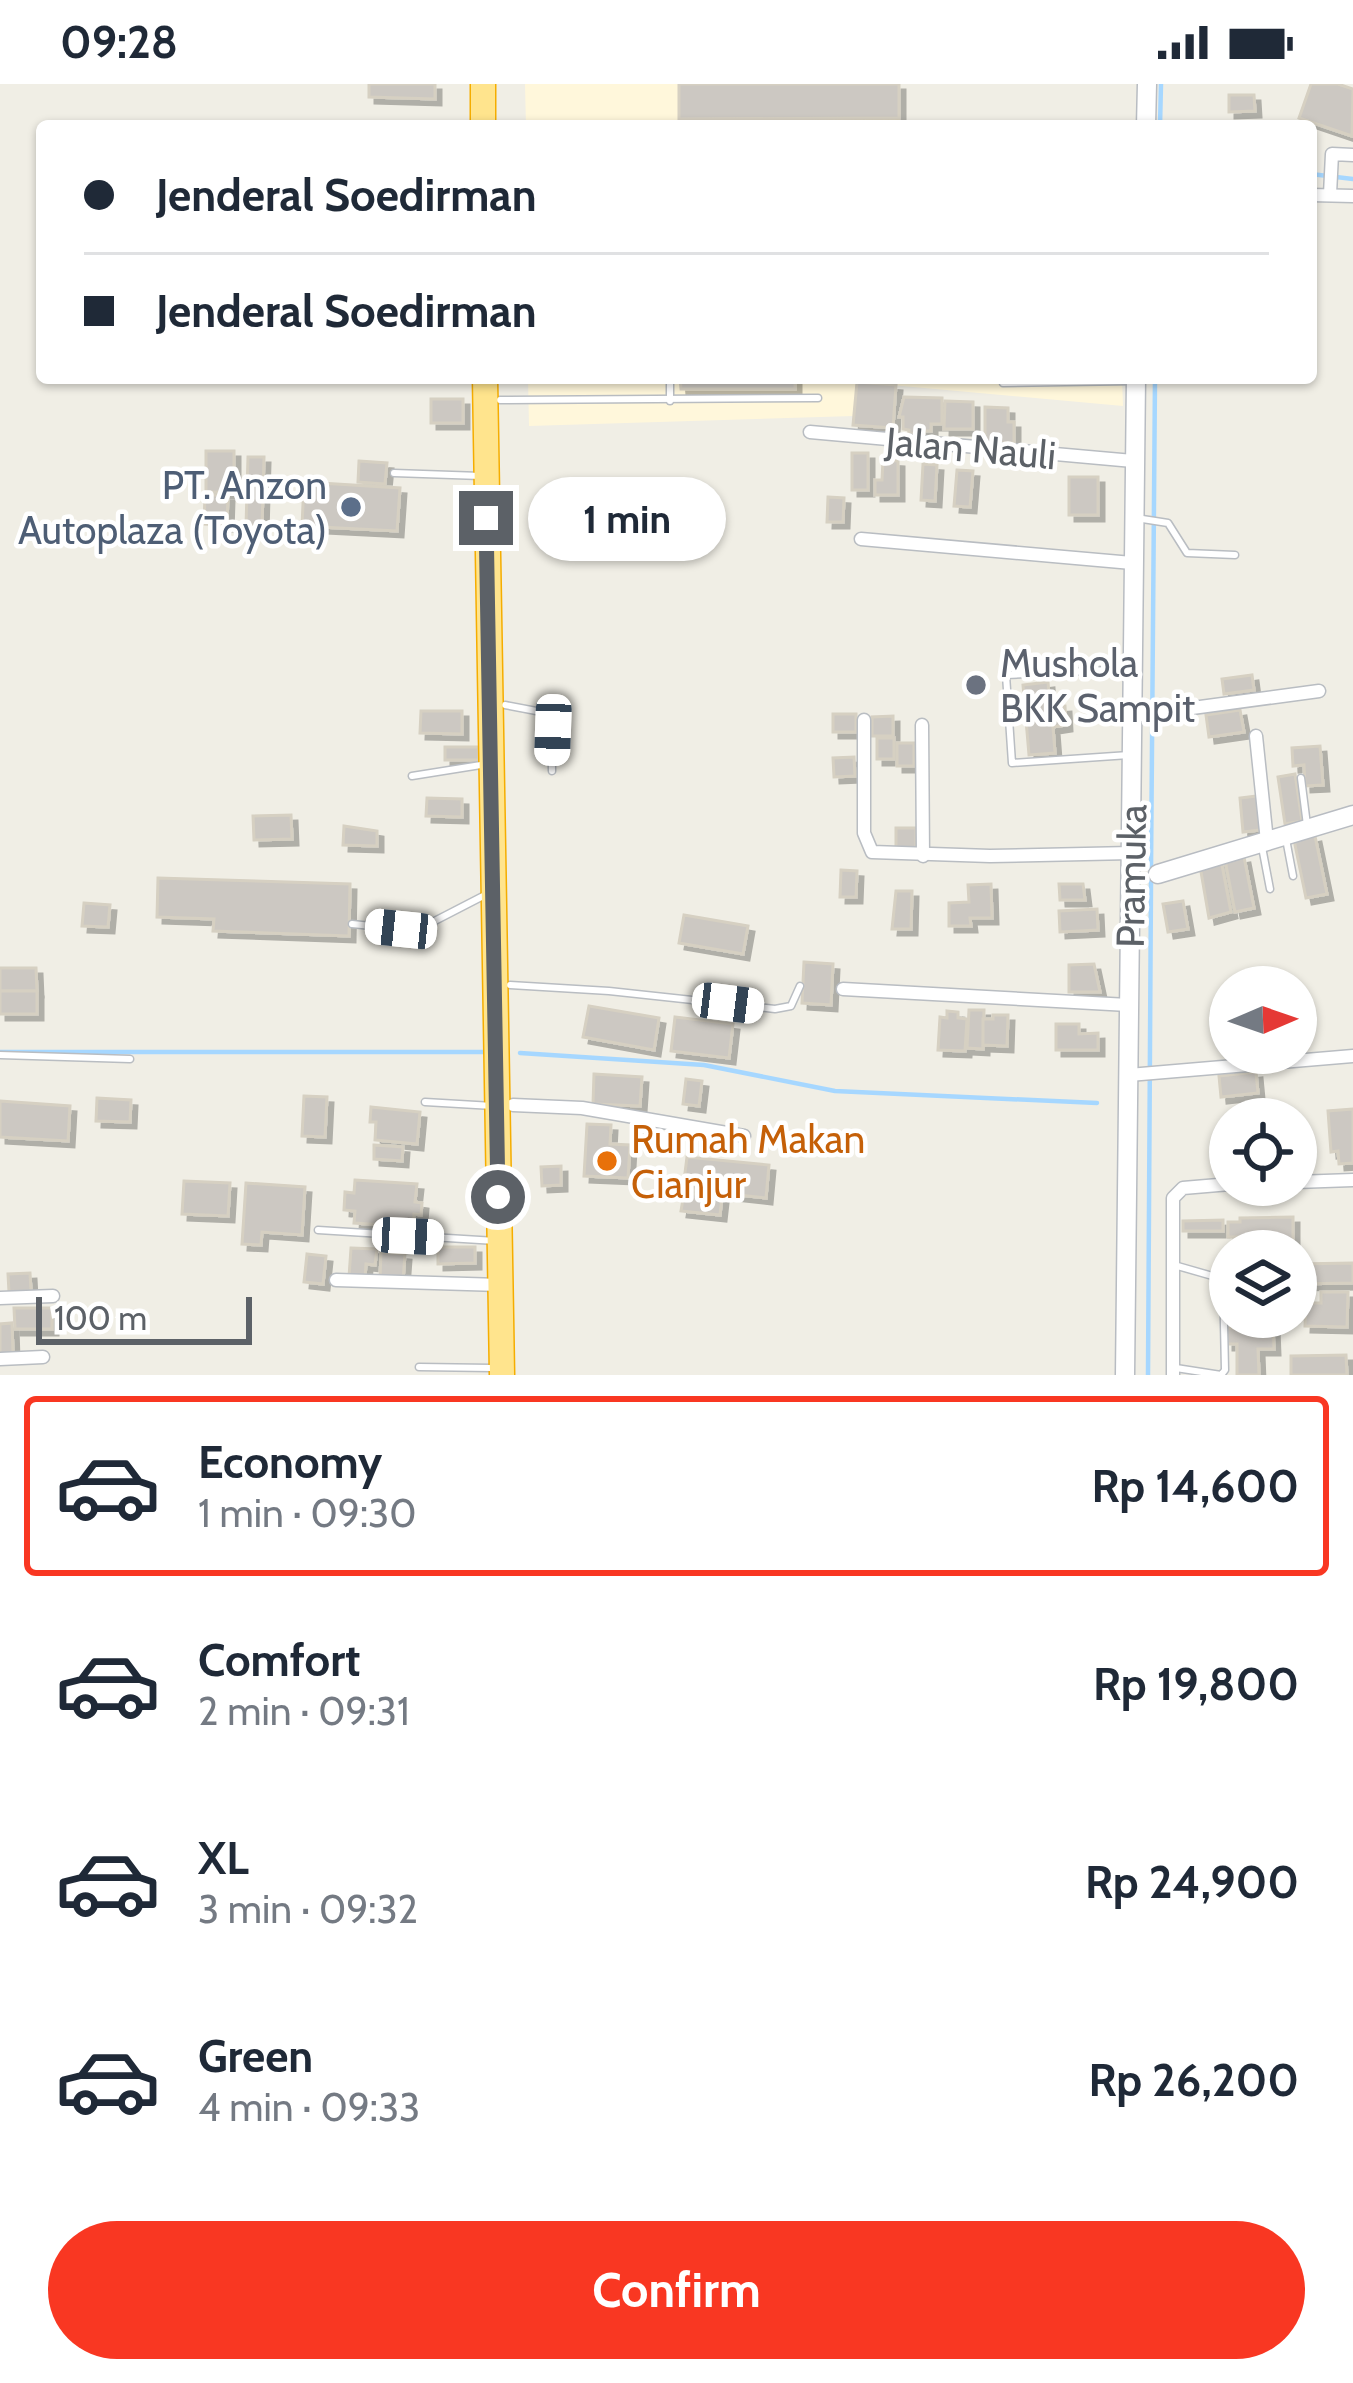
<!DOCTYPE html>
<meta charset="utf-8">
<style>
:root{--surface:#fff;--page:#f6f6f7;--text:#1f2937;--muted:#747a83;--line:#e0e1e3;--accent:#f93722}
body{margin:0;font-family:Cabin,sans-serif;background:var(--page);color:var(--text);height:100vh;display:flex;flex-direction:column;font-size:45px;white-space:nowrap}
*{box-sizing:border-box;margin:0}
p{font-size:39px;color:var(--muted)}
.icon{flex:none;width:66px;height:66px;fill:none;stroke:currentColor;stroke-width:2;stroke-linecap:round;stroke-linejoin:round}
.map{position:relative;height:1291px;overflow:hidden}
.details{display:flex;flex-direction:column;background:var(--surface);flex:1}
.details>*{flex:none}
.top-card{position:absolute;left:36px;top:36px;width:1281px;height:264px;border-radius:12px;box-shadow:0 3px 9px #0004;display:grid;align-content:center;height:264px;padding:0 48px;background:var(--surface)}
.needle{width:78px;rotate:88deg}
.tools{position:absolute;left:1209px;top:882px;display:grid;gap:24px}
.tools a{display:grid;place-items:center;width:108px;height:108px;border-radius:50%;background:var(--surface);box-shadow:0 3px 9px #0004;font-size:60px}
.scale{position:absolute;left:36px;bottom:30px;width:216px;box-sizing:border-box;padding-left:12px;border:6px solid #5c6167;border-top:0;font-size:33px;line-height:42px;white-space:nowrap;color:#5c6167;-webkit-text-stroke:9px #fff;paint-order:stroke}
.end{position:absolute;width:54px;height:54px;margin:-27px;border:15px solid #5c6167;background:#fff;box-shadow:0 0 0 6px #fff}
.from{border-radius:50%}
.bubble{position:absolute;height:84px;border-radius:42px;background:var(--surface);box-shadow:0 3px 9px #0004;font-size:39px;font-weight:700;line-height:84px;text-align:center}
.car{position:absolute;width:36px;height:72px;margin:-36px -18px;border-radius:15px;box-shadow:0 0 9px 3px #0007;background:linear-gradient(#fff 24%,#345 0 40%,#fff 0 76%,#345 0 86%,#fff 0)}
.top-card b{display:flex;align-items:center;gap:42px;height:114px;font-size:45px}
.top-card b+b{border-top:3px solid var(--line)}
.top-card i{width:30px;height:30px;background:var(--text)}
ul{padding:21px 0 0;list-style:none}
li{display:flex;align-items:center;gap:36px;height:180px;margin:0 24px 18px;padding:0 24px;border:6px solid transparent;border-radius:12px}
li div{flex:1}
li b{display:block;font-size:45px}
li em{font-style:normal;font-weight:700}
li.on{border-color:var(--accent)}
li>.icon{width:108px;height:108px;stroke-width:1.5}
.action{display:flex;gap:24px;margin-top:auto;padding:24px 48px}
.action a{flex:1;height:138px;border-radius:72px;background:var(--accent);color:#fff;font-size:48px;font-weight:700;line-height:138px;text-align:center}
.status{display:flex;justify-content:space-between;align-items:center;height:84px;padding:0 60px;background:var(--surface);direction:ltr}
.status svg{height:33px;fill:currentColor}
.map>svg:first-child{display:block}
</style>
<div class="status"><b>09:28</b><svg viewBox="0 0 49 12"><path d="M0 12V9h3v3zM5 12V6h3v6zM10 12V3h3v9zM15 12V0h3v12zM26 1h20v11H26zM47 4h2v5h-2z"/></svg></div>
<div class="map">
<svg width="1353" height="1291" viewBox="0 0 1353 1291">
<defs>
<filter id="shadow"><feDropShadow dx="6" dy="6" stdDeviation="0" flood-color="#0004"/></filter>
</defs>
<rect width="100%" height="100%" fill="#f0eee5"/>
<!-- commercial -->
<g fill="#fff7db">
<polygon points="525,0 899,0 900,42 526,42"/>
<polygon points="528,294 1122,294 1123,322 858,298 854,332 529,342"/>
</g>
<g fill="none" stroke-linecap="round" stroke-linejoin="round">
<!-- stream -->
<g stroke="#a6d7ff" stroke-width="4.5">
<polyline points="1160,42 1161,0"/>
<polyline points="1311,90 1353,95"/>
<polyline points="1151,786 1155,294"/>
<polyline points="0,968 487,968"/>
<polyline points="520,969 704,981 835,1007 1097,1019"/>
<polyline points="1148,1291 1151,796"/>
</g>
</g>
<!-- building -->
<g fill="#ccc8c2" stroke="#d6d0c2" stroke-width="3" filter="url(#shadow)">
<polygon points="369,0 435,0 435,15 369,13"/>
<polygon points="679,0 899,0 899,34 679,35"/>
<polygon points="1311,0 1338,0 1353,5 1352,52 1299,34"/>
<polygon points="1229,11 1254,11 1255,27 1229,28"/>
<polygon points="680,294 795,294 795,305 681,305"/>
<polygon points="857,298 896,301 893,344 853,341"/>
<polygon points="904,313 942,314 942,340 931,340 931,347 924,347 924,350 909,350 909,346 903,345 903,333 899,333"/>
<rect x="431" y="315" width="32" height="24"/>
<polygon points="945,317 973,318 973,345 944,345"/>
<polygon points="985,323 1008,324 1008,338 1014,338 1014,359 985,358"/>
<rect x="206" y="367" width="28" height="41"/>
<rect x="852" y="369" width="16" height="37"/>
<polygon points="248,373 264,373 262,442 246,442"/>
<polygon points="883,376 898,377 898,411 875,411 875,396 882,396"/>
<polygon points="359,377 387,379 385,400 358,398"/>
<polygon points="923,380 937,381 935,417 921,416"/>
<polygon points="957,386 973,387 970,423 954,422"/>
<rect x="1069" y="393" width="29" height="38"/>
<polygon points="304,398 400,404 397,447 302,442"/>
<polygon points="205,411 228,411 227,441 204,440"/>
<polygon points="828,413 844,414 843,438 827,438"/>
<polygon points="1252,591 1254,606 1224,610 1222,595"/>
<polygon points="1048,598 1050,623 1065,622 1066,641 1053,643 1055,669 1029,671 1023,601"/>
<polygon points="1240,626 1244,648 1209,653 1206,631"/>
<polygon points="421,627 462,627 462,650 420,649"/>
<rect x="833" y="630" width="23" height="18"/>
<polygon points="893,632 893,652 872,652 872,633"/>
<rect x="877" y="654" width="17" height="21"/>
<rect x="897" y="659" width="17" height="23"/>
<polygon points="1320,662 1323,701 1305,702 1304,681 1293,682 1292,664"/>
<rect x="445" y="663" width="34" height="13"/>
<polygon points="854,673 855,692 834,693 833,674"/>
<polygon points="1295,690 1302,737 1285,740 1278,693"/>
<polygon points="1257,712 1260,746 1243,748 1240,714"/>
<polygon points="427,714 462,715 462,733 426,732"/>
<polygon points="291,731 292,755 254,756 253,732"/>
<polygon points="344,742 377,747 377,762 343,761"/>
<rect x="896" y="744" width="20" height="21"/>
<polygon points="1315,752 1327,810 1306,814 1294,756"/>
<polygon points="1244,773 1254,824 1235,828 1225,776"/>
<polygon points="1221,776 1231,828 1209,834 1200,782"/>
<polygon points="841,786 857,787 856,813 840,813"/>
<polygon points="158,794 350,800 349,852 213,847 214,835 157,833"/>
<polygon points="991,800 992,834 970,834 971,842 949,842 949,819 969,818 968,801"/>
<polygon points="1059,800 1083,800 1085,816 1060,816"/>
<polygon points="896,807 912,807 911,845 892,845"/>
<polygon points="1183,817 1188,845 1168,848 1163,820"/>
<polygon points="84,819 110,821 108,843 82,842"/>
<polygon points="1097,825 1098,846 1060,848 1059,827"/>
<polygon points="684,831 748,842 743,870 679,859"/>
<polygon points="804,878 833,880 831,921 802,919"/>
<polygon points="1094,880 1100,908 1069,908 1069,881"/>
<polygon points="0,884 36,884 37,907 0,907"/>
<rect x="0" y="907" width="37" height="23"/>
<polygon points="589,922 659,934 654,966 583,953"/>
<polygon points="969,926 984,926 983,965 967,964"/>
<polygon points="947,927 958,928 958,934 967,935 965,967 938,966 940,933 947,934"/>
<polygon points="993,931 1008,931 1007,962 983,961 983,935 993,935"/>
<polygon points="675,933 733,940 729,974 671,967"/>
<polygon points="1056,940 1079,940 1079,950 1098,949 1098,966 1056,966"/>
<polygon points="1256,988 1258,1009 1221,1013 1219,992"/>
<polygon points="594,990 642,993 640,1022 593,1020"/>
<polygon points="686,995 702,997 699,1022 683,1020"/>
<polygon points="304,1012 327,1013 325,1053 302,1052"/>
<polygon points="97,1014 131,1016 130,1038 96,1037"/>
<polygon points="0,1017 70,1022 68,1057 0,1053"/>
<polygon points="371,1023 420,1028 417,1060 375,1056 376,1038 370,1038"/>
<polygon points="1353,1025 1353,1079 1339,1080 1338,1067 1331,1068 1328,1027"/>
<polygon points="587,1040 611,1041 610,1060 630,1061 628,1094 584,1092"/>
<polygon points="374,1061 403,1063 402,1077 374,1075"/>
<polygon points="687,1073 769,1081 766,1114 683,1105"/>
<polygon points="561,1082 561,1101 542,1102 541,1083"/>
<polygon points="355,1096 417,1100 415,1118 422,1119 421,1131 414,1130 413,1143 354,1139 355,1127 344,1126 345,1108 354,1109"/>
<polygon points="184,1097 230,1099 228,1132 182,1130"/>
<polygon points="246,1099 305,1103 302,1151 262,1148 261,1161 242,1160"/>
<polygon points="684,1109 722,1113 720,1131 681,1127"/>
<polygon points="1293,1133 1293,1159 1241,1160 1241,1153 1228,1153 1228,1138 1240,1138 1240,1134"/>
<polygon points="1223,1136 1223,1147 1183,1147 1183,1137"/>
<polygon points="438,1163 475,1163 475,1179 438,1180"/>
<polygon points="351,1164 377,1165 375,1181 366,1180 365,1194 349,1193"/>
<polygon points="381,1168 405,1170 403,1197 380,1195"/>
<polygon points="307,1170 326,1172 323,1200 304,1198"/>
<polygon points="1353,1179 1353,1199 1296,1200 1296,1180"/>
<polygon points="30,1189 31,1207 9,1208 8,1190"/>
<polygon points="1321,1208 1348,1208 1347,1243 1305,1242 1306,1219 1321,1219"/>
<polygon points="14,1224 52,1224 52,1245 15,1245"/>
<polygon points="1234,1233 1257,1233 1257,1240 1273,1240 1274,1265 1258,1265 1259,1291 1237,1291 1237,1260 1227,1260 1227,1244 1234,1244"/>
<polygon points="12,1239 13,1269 0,1270 0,1240"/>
<polygon points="1346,1271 1347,1291 1291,1291 1291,1272"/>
</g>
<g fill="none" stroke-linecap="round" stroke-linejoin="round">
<!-- lane casing -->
<g stroke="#b9bdc2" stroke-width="9">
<g id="lane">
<polyline points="1003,299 1132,297"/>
<polyline points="500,316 818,314"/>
<polyline points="670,317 670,294"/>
<polyline points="394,389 481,392"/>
<polyline points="1136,434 1168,439 1187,469 1235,471"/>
<polyline points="505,621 547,629 551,633 552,687"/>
<polyline points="1129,671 1012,679 1006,591 1129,585"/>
<polyline points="412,692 487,680"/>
<polyline points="1301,694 1307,741"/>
<polyline points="1286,755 1293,792"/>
<polyline points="1262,763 1270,805"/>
<polyline points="352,840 401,845 425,842 489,809"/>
<polyline points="510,901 609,907 775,925 791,922 800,902"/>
<polyline points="0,971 130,975"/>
<polyline points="425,1018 493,1022"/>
<polyline points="318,1146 496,1157"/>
<polyline points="1174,1181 1223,1195 1225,1286 1221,1291 1176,1284"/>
<polyline points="419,1283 492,1284"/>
</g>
</g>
<!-- street casing -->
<g stroke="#b9bdc2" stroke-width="15">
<g id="street">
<polyline points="1330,110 1332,70 1353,71"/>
<polyline points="1311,111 1353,112"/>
<polyline points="810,348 1133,377"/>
<polyline points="861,455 1132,479"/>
<polyline points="1133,632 1319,607"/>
<polyline points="864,636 864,749 872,768 990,772 1131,769"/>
<polyline points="922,641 923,772"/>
<polyline points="1256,652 1267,757"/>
<polyline points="843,905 1128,921"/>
<polyline points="1129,991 1353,972"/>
<polyline points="513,1021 582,1024 744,1052"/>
<polyline points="1296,1098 1353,1096"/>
<polyline points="336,1196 500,1201"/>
<polyline points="0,1214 53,1212"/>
<polyline points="0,1275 43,1273"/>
<polyline points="1173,1291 1173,1114 1183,1104 1230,1100"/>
</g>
</g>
<!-- secondary casing -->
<g stroke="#b8bcc2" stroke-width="21">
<g id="secondary">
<polyline points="1146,42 1147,0"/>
<polyline points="1158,790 1353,731"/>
<polyline points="1125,1291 1136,294"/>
</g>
</g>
<!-- highway casing -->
<g stroke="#f5ad00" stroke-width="27">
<g id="highway">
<polyline points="483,0 483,42"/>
<polyline points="485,294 502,1291"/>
</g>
</g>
<!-- lane -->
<use href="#lane" stroke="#fff" stroke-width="6"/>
<!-- street -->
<use href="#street" stroke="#fff" stroke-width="12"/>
<!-- secondary -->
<use href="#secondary" stroke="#fff" stroke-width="18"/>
<!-- highway -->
<use href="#highway" stroke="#ffe48d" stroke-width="24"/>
</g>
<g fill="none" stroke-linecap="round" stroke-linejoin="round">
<!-- route -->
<polyline stroke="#5c6167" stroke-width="15" points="486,434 498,1113"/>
</g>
<!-- markers -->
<circle fill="#5c6f8a" stroke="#fff" stroke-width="4.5" cx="351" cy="423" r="12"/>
<circle fill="#6b7280" stroke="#fff" stroke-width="4.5" cx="976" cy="601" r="12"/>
<circle fill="#e8710a" stroke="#fff" stroke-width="4.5" cx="607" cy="1077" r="12"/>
<g text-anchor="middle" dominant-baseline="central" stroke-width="9" stroke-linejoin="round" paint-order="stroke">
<!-- street labels -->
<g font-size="39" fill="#5c6167" stroke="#fff">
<text transform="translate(971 364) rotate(5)">Jalan Nauli</text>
<text transform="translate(1131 792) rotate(-89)">Pramuka</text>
</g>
<!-- service labels -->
<g font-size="39" fill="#4e5e75" stroke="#fff" text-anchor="end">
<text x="327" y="401">PT. Anzon<tspan x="327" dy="45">Autoplaza (Toyota)</tspan></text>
</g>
<!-- worship labels -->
<g font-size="39" fill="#5b616d" stroke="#fff" text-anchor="start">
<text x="1000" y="579">Mushola<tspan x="1000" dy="45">BKK Sampit</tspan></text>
</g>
<!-- food labels -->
<g font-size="39" fill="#c56008" stroke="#fff" text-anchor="start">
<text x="631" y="1055">Rumah Makan<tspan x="631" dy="45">Cianjur</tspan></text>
</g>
</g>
</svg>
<div class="tools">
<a><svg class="needle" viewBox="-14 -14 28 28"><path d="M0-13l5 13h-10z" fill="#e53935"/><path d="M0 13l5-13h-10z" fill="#747a83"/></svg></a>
<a><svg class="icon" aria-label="locate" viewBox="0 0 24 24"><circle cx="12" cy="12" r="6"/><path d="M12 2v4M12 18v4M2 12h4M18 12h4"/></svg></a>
<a><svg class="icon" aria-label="layers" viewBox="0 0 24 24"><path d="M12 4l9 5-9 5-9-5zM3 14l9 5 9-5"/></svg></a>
</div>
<div class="scale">100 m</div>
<i class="end from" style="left:498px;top:1113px"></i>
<i class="end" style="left:486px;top:434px"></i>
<div class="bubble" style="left:528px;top:393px;width:198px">1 min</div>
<i class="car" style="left:553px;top:646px;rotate:182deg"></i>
<i class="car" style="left:401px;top:845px;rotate:276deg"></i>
<i class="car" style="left:728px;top:919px;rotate:97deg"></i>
<i class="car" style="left:408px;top:1152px;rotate:93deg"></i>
<div class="top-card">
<b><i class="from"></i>Jenderal Soedirman</b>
<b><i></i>Jenderal Soedirman</b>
</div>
</div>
<section class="details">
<ul>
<li class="on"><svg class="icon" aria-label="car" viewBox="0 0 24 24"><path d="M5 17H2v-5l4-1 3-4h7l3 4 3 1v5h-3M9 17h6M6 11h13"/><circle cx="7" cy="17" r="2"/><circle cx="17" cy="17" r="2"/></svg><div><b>Economy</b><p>1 min · 09:30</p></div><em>Rp 14,600</em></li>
<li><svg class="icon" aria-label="car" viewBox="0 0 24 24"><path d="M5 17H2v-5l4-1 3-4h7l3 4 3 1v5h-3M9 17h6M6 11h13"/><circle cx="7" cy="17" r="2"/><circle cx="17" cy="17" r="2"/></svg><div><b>Comfort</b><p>2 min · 09:31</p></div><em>Rp 19,800</em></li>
<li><svg class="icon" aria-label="car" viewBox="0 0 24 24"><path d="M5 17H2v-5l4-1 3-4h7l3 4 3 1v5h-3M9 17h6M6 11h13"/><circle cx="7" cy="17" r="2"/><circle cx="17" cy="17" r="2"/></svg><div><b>XL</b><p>3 min · 09:32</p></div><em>Rp 24,900</em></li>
<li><svg class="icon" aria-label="car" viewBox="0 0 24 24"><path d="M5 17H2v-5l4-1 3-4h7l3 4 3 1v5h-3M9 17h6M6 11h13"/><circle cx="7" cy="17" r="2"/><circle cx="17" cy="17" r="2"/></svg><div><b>Green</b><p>4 min · 09:33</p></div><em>Rp 26,200</em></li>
</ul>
<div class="action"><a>Confirm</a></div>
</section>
